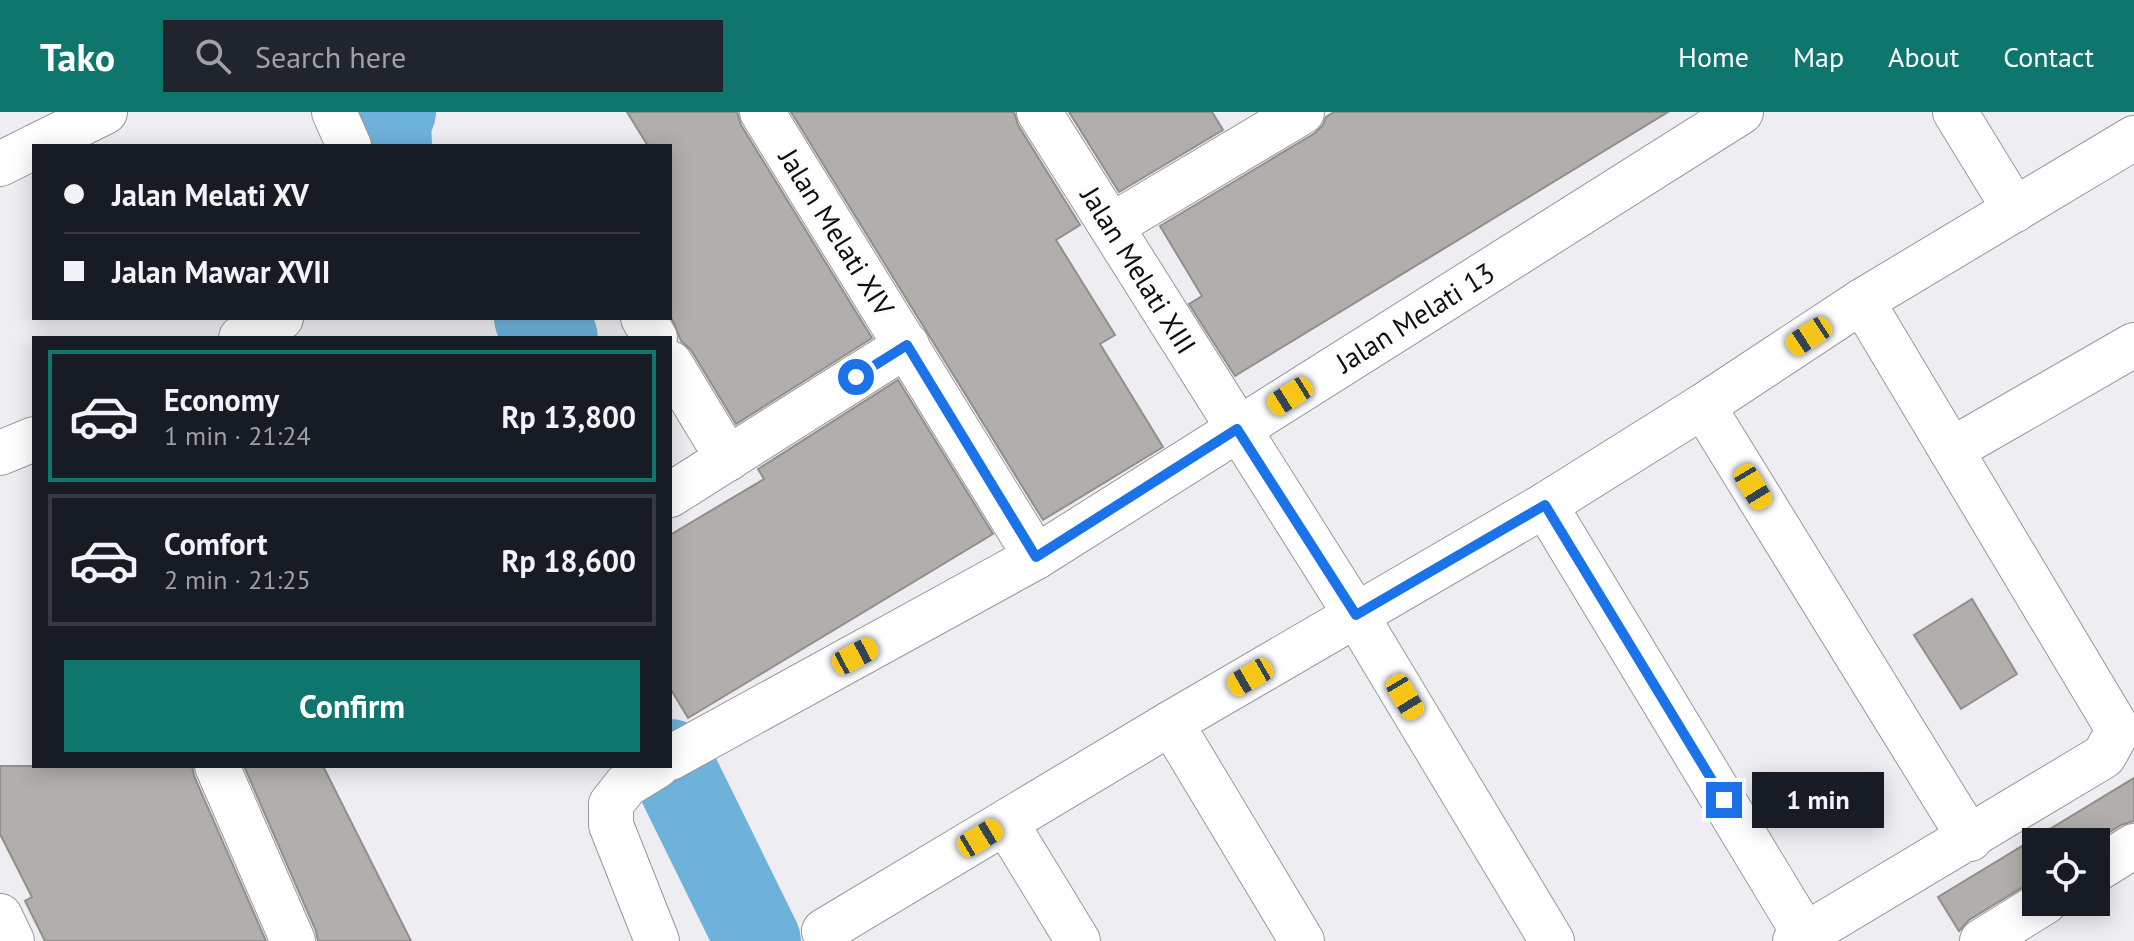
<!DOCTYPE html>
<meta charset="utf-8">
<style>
:root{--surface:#171b24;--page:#20242c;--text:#f1f3f6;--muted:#9ea1a6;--line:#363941;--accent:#0f766e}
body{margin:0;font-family:"PT Sans",sans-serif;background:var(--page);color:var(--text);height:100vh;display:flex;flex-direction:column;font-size:30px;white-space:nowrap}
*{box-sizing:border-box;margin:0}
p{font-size:26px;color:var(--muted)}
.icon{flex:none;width:44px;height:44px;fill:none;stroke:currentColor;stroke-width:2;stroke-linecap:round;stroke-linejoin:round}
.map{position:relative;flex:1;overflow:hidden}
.sheet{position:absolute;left:32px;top:224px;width:640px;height:432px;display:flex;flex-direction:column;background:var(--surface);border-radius:0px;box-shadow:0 4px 20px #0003}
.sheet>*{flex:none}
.banner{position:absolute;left:32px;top:32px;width:640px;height:176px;border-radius:0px;box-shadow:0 4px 20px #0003;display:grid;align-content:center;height:176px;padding:0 32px;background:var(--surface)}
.tools{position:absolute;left:2022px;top:716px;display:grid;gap:16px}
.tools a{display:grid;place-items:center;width:88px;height:88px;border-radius:0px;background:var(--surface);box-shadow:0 4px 20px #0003;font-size:40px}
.end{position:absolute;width:36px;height:36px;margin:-18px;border:10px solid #1a73e8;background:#fff;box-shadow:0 0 0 4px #fff}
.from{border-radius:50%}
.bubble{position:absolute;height:56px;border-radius:0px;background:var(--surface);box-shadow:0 4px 20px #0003;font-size:26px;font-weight:600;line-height:56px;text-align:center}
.car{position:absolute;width:24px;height:48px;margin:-24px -12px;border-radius:10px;box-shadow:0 0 6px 2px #0007;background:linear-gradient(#f5c518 24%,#345 0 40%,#f5c518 0 76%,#345 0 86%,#f5c518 0)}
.banner b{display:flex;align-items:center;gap:28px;height:76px;font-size:30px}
.banner b+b{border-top:2px solid var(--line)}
.banner i{width:20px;height:20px;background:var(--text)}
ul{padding:14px 0 0;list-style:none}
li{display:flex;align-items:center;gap:24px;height:132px;margin:0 16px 12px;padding:0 16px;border:4px solid var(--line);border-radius:0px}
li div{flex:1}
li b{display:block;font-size:30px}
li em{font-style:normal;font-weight:600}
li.active{border-color:var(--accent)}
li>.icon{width:72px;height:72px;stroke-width:1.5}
.button{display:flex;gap:16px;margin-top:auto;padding:16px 32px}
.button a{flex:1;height:92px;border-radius:0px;background:var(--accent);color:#fff;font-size:32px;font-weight:600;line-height:92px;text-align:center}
header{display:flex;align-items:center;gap:48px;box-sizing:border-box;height:112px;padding:0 40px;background:var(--accent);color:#fff}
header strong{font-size:38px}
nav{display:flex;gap:44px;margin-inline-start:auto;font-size:28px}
.search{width:560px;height:72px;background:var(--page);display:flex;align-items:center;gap:20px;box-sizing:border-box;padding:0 28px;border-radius:0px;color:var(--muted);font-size:30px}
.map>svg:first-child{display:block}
</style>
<header>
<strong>Tako</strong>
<div class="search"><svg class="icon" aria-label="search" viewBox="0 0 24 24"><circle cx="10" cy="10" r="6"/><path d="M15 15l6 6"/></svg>Search here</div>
<nav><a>Home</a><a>Map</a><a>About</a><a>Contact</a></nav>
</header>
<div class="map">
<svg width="2134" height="829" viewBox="0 0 2134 829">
<rect width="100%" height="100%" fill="#eeeef2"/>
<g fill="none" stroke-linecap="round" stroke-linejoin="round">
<!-- river -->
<g stroke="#6eb2db" stroke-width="86">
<polyline points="389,34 388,10 393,0"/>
<polyline points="537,206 552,218 555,226"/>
<polyline points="670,650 758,829"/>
</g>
</g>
<!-- building -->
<g fill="#b1aeab" stroke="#918e8b" stroke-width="2">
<polygon points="627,0 737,0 741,13 872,226 736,312 691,238 681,229 670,202 670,34 648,34"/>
<polygon points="791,0 1014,0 1018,13 1080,113 1056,128 1115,223 1100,232 1163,335 1043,408"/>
<polygon points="1069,0 1212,0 1223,18 1119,80"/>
<polygon points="1334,0 1668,0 1235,264 1189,192 1202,184 1160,114 1315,21 1323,13 1326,5"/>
<polygon points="898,268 993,422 688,606 670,576 670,423 764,367 758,357"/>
<polygon points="1972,487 2017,562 1961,597 1914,523"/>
<polygon points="0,654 192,654 194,664 266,829 45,829 25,789 32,785 0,722"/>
<polygon points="244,654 323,654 411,829 318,829 316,819"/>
<polygon points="2134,666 2134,709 2121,713 2094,730 2036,730 2036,767 1969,808 1959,819 1938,785"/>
</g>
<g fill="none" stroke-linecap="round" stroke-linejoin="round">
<!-- minor casing -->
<g stroke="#99999d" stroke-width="46">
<g id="minor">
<polyline points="334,0 349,34"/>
<polyline points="762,0 1036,445"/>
<polyline points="1039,0 1356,503 1552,829"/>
<polyline points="1955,0 2015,98"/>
<polyline points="36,34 105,0"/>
<polyline points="0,52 34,35"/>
<polyline points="1111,114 1302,0"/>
<polyline points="643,206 655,226"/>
<polyline points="241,226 281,206"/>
<polyline points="670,251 728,347"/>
<polyline points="1703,294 1970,727"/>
<polyline points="1951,338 2134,233"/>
<polyline points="0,341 34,327"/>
<polyline points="670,383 907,233"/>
<polyline points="1545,393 1805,823"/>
<polyline points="1171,611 1302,829"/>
<polyline points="670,646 1036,445 1741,0"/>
<polyline points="217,654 293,829"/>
<polyline points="657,654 626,673 611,692 611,713 657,829"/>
<polyline points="1006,711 1078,829"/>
<polyline points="2096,758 2134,734"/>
<polyline points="0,804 12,829"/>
<polyline points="824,819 1171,611 1545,393 1703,294 1862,189 2134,26"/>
<polyline points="1795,829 2104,644 2115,624 2116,614 1862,189"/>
<polyline points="1982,829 2045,790"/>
</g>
</g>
<!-- minor -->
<use href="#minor" stroke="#fff" stroke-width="44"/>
</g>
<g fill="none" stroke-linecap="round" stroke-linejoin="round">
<!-- route -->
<polyline stroke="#1a73e8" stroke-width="10" points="856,265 907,233 1036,445 1237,317 1356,503 1545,393 1724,688"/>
</g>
<g text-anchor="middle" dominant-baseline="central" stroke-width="6" stroke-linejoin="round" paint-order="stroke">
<!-- street labels -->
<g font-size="28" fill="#0e0e0f" stroke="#fcfcff">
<text transform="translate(837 120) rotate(58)">Jalan Melati XIV</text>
<text transform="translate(1139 158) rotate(58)">Jalan Melati XIII</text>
<text transform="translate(1415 205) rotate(-32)">Jalan Melati 13</text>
</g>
</g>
</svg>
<div class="tools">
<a><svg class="icon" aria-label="locate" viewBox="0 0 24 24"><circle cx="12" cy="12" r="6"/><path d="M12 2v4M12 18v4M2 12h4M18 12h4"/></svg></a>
</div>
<i class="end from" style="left:856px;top:265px"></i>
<i class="end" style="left:1724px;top:688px"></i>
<div class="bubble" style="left:1752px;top:660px;width:132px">1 min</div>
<i class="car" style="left:1809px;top:224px;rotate:237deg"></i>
<i class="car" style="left:1290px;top:284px;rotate:238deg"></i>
<i class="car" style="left:1753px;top:375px;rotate:149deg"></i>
<i class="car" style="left:855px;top:544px;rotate:62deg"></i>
<i class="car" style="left:1250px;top:565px;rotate:240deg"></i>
<i class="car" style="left:1405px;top:585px;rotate:149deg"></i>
<i class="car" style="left:980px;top:726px;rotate:59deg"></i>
<div class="banner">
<b><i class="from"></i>Jalan Melati XV</b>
<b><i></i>Jalan Mawar XVII</b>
</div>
<section class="sheet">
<ul>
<li class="active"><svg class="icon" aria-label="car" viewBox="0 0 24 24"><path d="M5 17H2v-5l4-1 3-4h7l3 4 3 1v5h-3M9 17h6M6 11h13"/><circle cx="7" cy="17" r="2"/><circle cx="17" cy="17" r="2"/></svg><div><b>Economy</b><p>1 min · 21:24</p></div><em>Rp 13,800</em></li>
<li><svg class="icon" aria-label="car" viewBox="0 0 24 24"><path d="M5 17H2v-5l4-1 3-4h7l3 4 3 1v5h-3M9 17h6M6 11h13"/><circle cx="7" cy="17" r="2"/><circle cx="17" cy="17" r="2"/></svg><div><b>Comfort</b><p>2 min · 21:25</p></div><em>Rp 18,600</em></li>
</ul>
<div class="button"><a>Confirm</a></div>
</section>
</div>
